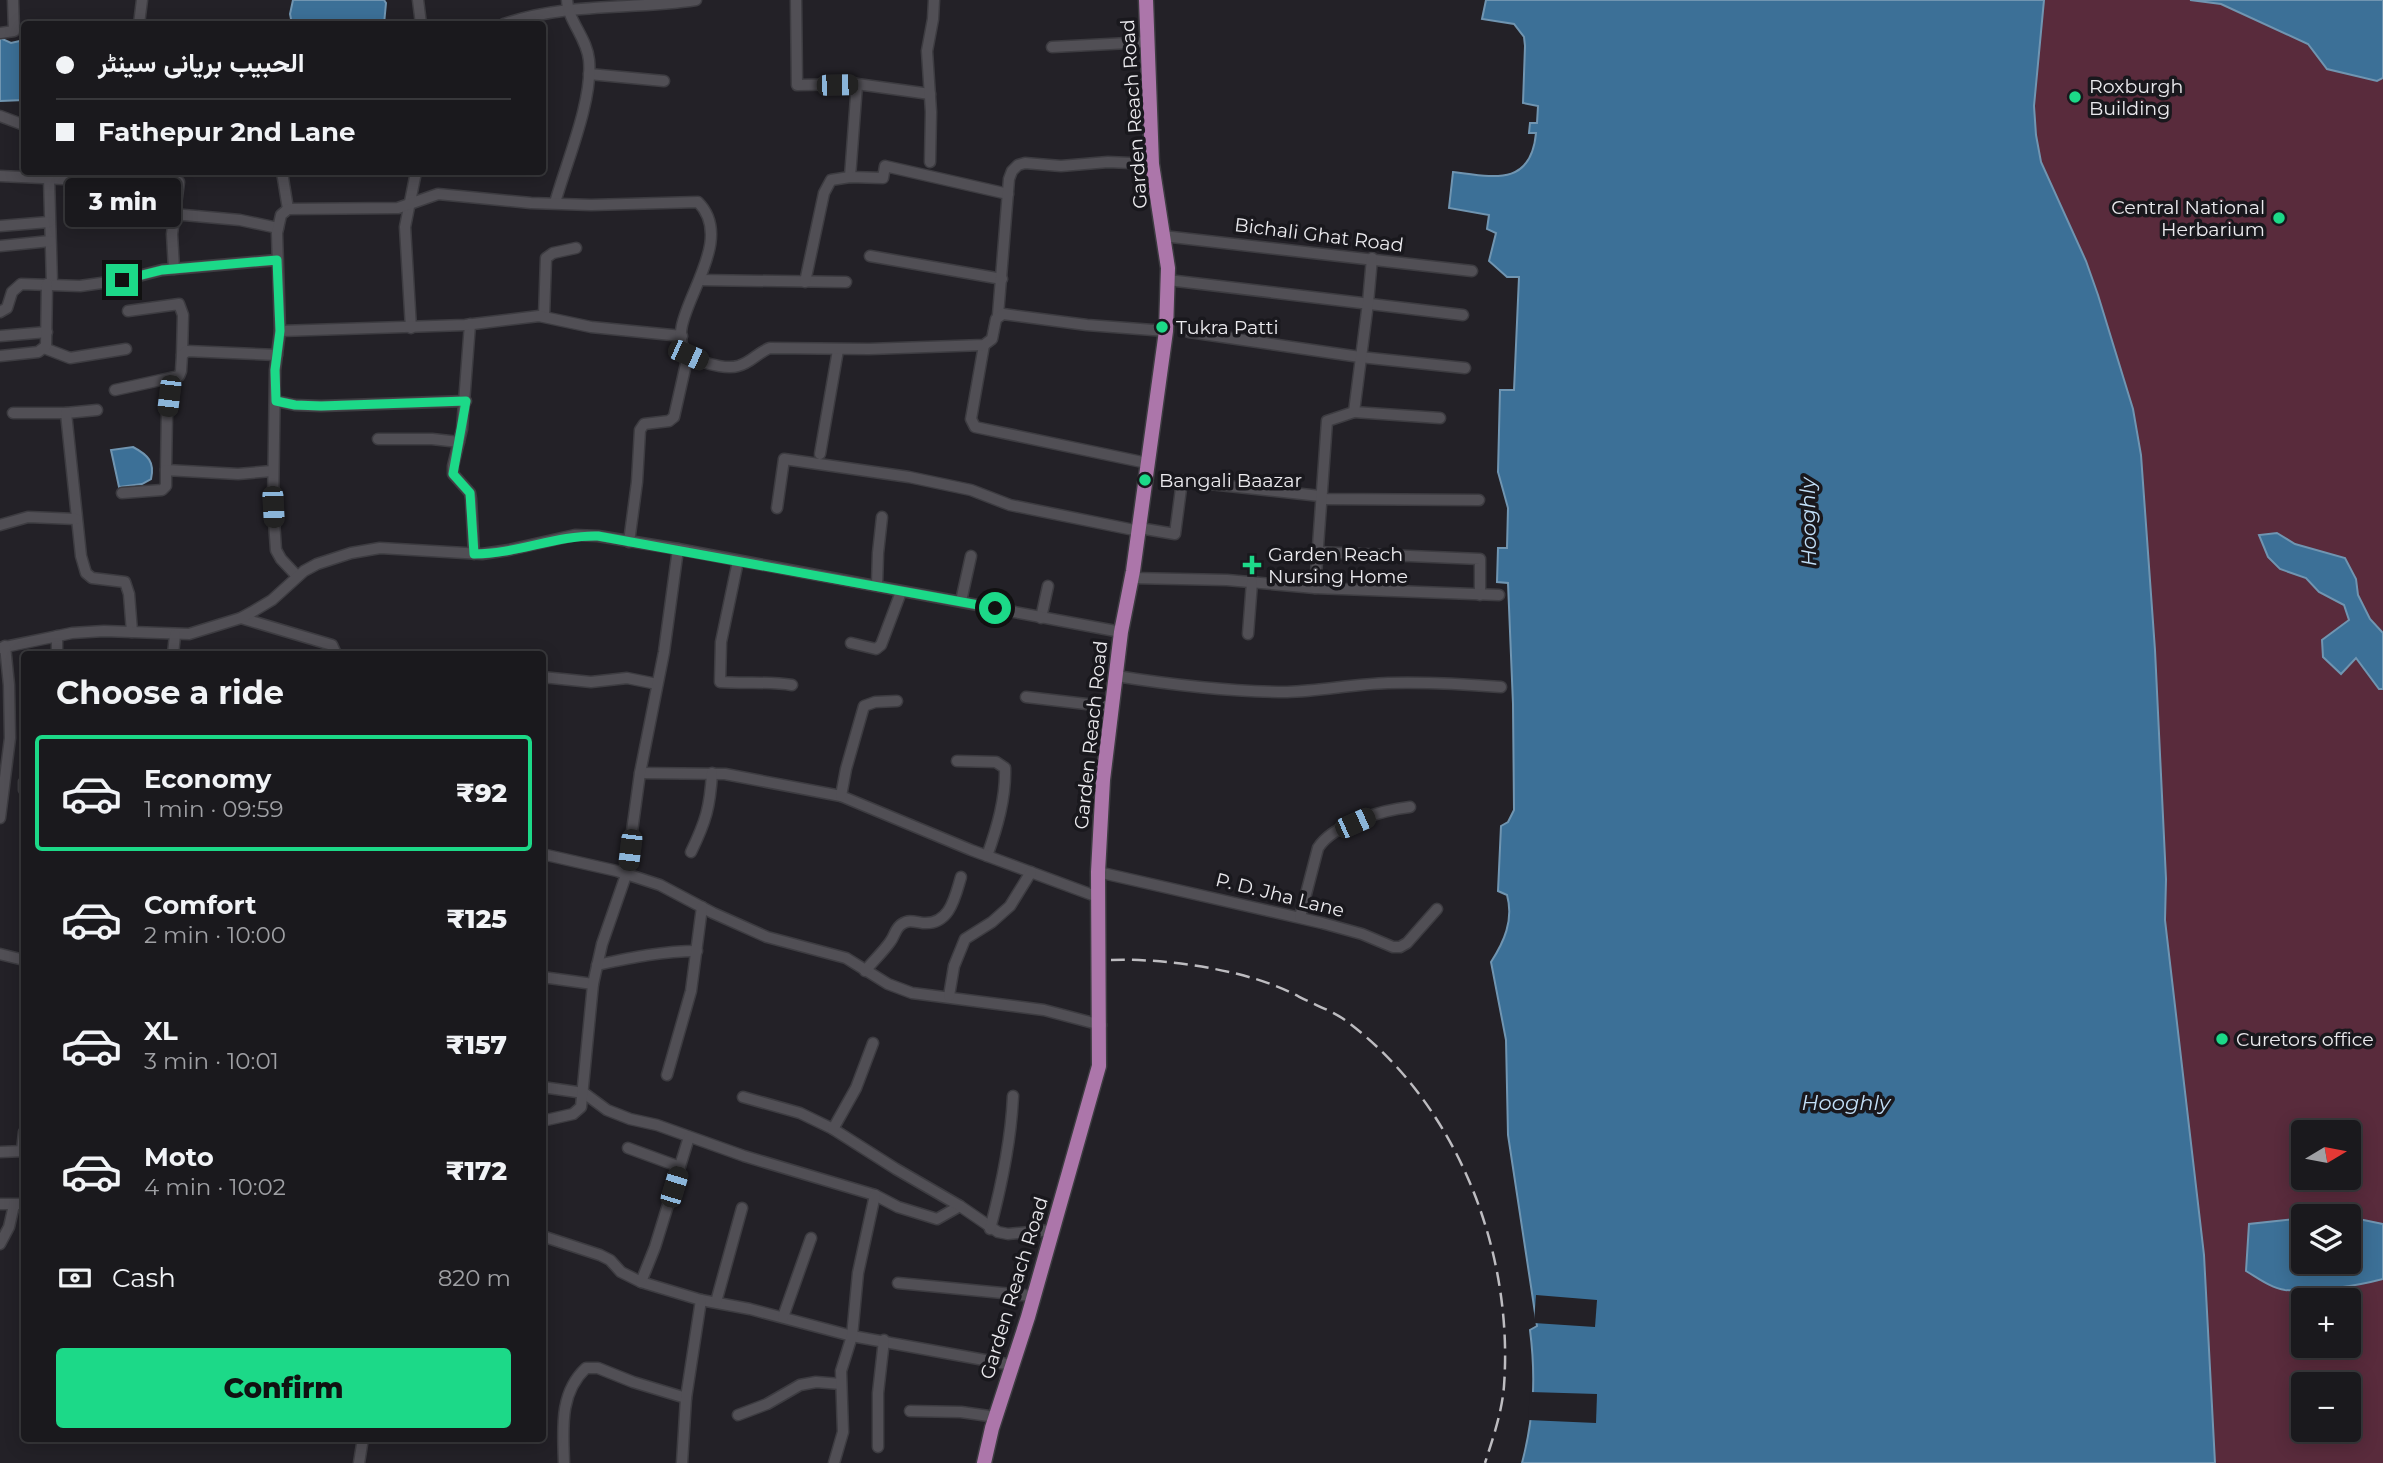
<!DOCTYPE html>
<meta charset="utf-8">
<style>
:root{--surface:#1a191d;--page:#232226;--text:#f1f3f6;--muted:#9fa0a4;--line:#38383b;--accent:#1cd988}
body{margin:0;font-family:Montserrat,Vazirmatn,sans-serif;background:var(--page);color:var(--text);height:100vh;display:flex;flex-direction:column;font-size:26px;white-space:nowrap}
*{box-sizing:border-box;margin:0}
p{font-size:23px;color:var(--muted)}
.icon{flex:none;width:38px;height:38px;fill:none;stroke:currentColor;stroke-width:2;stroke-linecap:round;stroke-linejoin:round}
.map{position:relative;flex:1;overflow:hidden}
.drawer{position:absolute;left:21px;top:651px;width:525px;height:791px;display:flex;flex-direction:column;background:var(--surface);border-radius:7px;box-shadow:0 4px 18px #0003,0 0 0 2px var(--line)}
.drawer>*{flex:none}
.hud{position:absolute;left:21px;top:21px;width:525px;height:154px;border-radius:7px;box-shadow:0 4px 18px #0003,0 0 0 2px var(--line);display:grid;align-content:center;height:154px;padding:0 35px;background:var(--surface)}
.needle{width:46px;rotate:80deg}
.controls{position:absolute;left:2291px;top:1120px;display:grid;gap:14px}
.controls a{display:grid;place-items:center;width:70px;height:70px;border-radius:7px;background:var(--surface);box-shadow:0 4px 18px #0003,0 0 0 2px var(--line);font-size:35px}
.end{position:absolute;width:32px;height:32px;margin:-16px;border:9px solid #1cd988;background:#111;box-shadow:0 0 0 4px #111}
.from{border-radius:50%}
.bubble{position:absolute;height:49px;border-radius:7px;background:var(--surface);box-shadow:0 4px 18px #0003,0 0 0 2px var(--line);font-size:23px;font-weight:800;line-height:49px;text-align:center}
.car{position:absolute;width:21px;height:42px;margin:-21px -10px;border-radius:9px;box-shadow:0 0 5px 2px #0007;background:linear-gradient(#222 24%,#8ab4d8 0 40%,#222 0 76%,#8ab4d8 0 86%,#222 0)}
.hud b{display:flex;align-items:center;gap:24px;height:66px;font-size:26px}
.hud b+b{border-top:2px solid var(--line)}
.hud i{width:18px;height:18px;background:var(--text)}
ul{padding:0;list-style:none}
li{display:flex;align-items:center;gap:21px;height:116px;margin:0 14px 10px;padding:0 21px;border:4px solid transparent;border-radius:7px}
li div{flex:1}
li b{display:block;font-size:26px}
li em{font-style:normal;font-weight:800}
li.on{border-color:var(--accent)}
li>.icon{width:63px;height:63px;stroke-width:1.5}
h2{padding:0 35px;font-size:32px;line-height:84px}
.pay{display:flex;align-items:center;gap:18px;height:77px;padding:0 35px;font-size:26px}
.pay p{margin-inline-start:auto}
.primary-button{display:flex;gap:14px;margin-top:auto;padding:14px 35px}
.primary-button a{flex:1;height:80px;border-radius:7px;background:var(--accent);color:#111;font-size:28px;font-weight:800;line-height:80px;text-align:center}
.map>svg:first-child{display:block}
</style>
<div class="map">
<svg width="2383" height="1463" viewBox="0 0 2383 1463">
<rect width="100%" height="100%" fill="#232127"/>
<!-- green -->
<path fill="#592b3c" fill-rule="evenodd" d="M2044,0h339v1463h-168l-11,-208 -39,-335 1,-41 -11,-229 -14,-195 -8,-46 -35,-114 -12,-34 -45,-99 -5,-27 -2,-29zM2303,1132h45v46h-45zM2303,1216h45v46h-45zM2303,1300h45v46h-45zM2303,1384h45v46h-45z"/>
<!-- water -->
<g fill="#3c7097" stroke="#7095b1" stroke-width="2">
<polygon points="293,0 384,0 386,3 384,24 292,24 290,14"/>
<path d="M1486,0h558l-10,106 2,29 5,27 45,99 12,34 35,114 8,46 14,195 11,229 -1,41 39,335 11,208h-693c12,-46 14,-86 8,-133l7,-4 -29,-191 -2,-95 -15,-78c13,-20 23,-42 16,-67l-9,-4 3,-65 7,-4 6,-12 -1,-106 -5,-121 -11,-1 1,-34h9l1,-40 -10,-36 2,-82h14l5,-113h-12l-18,-16 7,-28 -9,-4 2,-14 -40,-7 4,-36c40,5 78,15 83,-39h-7l1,-10h7l1,-17 -15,-3 2,-57 -1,-9 -10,-13 -32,-5z"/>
<polygon points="2190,0 2383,0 2383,78 2377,81 2327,69 2308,44 2221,4"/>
<polygon points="0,38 11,43 24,40 24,100 0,101"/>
<path d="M133,447c15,8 22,15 18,32l-9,5 -23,3 -8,-37z"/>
<polygon points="2277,533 2295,544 2345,558 2356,579 2358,595 2370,619 2383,633 2383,689 2379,689 2356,658 2341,674 2323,657 2322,640 2349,620 2344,605 2319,592 2306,578 2280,569 2268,557 2259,535"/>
<path d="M2349,1217l34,7v55c-26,7 -71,14 -98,11 -14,-2 -27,-12 -39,-19l3,-47 54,-6v44h45z"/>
</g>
<!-- pier -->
<g fill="#232127">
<polygon points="1536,1295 1597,1300 1595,1327 1534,1323"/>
<polygon points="1530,1392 1597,1394 1596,1423 1528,1420"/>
</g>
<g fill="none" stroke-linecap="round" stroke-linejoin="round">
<!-- minor casing -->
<g stroke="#3d3c41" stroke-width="13">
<g id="minor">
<polyline points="418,0 421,24"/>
<polyline points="796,0 797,85 857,84 930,94"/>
<polyline points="139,24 142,0"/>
<path d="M504,24c63,-22 128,-14 192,-24"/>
<polyline points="0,33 14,31 13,0"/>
<polyline points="1052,47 1148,42"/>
<polyline points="589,74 664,81"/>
<polyline points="0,116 24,125"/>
<polyline points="930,162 931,112 927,51 933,19 934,0"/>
<polyline points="282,172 288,209"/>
<polyline points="0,176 63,179 69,177 73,172"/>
<polyline points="850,177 857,84"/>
<polyline points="49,178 52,284"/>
<path d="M555,203c11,-40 38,-102 34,-143 -2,-22 -21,-39 -22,-60"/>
<polyline points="173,214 240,220 278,228"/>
<polyline points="0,226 49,222"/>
<polyline points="1163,236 1472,271"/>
<polyline points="0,246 50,241"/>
<polyline points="870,256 1002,279"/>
<polyline points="174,269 172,234 179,182"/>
<polyline points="700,280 846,282"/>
<polyline points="1168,280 1463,315"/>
<polyline points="805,282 824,193 831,180 850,177 883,178 885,166 1008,194"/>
<polyline points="128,311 179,304 183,315 182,355"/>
<polyline points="0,312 7,308 12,292 21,284 80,286 123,280 162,270 277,260"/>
<polyline points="998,315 1009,179 1012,171 1018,165 1025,163 1061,166 1108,162 1152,164"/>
<polyline points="544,316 546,258 553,253 576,248"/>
<polyline points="470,324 462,429 453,466 453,474 470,493 471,499 474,554"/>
<polyline points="411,328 405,227 416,172"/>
<polyline points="280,331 465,325 539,316 591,327 682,336"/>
<polyline points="1189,332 1360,357 1465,368"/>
<polyline points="0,336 47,332"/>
<polyline points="984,345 971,419 975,427 1147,463"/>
<polyline points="44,348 70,358 126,349"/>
<polyline points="0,356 38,352 46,346 47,284"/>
<polyline points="115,390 179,376 181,371 182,355 187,351 277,355"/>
<polyline points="276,401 295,405 321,406 466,401"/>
<polyline points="1354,412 1440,418"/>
<polyline points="13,413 66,413 97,410"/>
<polyline points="66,413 81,556 86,573 92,578 125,582 129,594 132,632"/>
<polyline points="378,439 432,439 459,442"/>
<polyline points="820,454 838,350"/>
<polyline points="166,470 167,413 172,378"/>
<polyline points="122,493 162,490 166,486 166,470 238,474 272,471"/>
<polyline points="777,508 784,459 909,477 971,490 1010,505 1139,531"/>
<polyline points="0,525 28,517 76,519"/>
<polyline points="1139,528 1175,534 1182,481 1320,496 1326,499 1479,500"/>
<polyline points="629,542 637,482 640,430 644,424 669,421 674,417 688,355"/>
<polyline points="1316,552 1480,559 1480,595"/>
<path d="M738,561l-17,81 -1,40c25,2 48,-1 72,3"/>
<path d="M297,576l-16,-17 -5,-9 -3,-43 2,-137 5,-39 -3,-98 4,-18 7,-6 110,-1 40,-14 93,9 60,2 107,-3c44,44 -40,120 -11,151 3,4 9,6 14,8 10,4 27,8 37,5 13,-3 20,-14 32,-18l99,1 115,-4 8,-6 4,-20 7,-5 84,11 79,6"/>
<polyline points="1132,578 1227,580 1315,588 1499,595"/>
<polyline points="877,585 878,553 882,517"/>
<polyline points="1315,588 1327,421 1354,412 1368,303 1372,258"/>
<polyline points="961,601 971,556"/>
<polyline points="241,618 332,645 336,654"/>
<polyline points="1041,618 1048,586"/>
<polyline points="1248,634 1252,582"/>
<polyline points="57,636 57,654"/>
<polyline points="851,643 876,649 881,645 901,592"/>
<polyline points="0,648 72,633 104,631 189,634 241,618 252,612 272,600 304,571 317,564 351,553 380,548 482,554 509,550 575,535 598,536 678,549 1121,632"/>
<polyline points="173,654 175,635"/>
<path d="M1116,676c57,9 113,16 171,16 34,-1 67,-8 101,-9 38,-1 76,1 113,4"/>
<polyline points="542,677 591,682 627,678 657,684"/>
<polyline points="1026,697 1112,707"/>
<path d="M957,761l39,1 9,6c1,30 -8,60 -18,88"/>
<polyline points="640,773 725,774 841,796 971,850 1098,897"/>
<polyline points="24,790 24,782"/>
<polyline points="841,796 846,769 864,706 875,702 897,701"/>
<polyline points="0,818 10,738 9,685 5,646"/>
<path d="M691,852c15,-31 19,-45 21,-79"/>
<polyline points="542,854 617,871 660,885 713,913 767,937 846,958 888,984 912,993 1044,1010 1101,1025"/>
<polyline points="1098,872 1322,923 1362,934 1393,947 1400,947 1407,943 1437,909"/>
<path d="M1300,917l18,-69c15,-24 65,-38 92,-41"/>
<polyline points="0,954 24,960"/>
<path d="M597,965c33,-7 65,-14 100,-14"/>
<path d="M865,971c8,-10 18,-19 25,-29 5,-6 5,-14 12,-18 7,-5 13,-2 21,-1 27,2 32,-26 38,-46"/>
<polyline points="542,977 593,984"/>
<polyline points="949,996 954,966 965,939 992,922 1010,906 1031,872"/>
<polyline points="667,1075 691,991 702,907"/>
<polyline points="542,1087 584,1093 607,1110 630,1119 657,1125 744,1156 875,1195 898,1207 937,1219 960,1206"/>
<polyline points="743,1097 800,1113 833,1129 896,1169 960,1206 998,1232 1008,1234 1052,1230"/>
<polyline points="542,1121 573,1114 581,1107 593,984 602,944 626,875 640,773 664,652 678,549"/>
<polyline points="833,1129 856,1088 873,1043"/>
<polyline points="628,1148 680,1167"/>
<polyline points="22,1151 24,1132"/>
<polyline points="0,1152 24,1151"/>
<polyline points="0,1204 24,1204"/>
<path d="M990,1229c12,-45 21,-87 23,-133"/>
<polyline points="542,1236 600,1255 610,1260 621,1272 641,1282 701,1300 750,1309 852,1336 1012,1365"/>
<polyline points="0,1244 9,1227 14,1205"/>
<polyline points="641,1282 655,1247 689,1137"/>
<polyline points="898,1283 1033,1296"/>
<polyline points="716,1302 742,1208"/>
<polyline points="783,1317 811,1238"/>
<polyline points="910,1411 961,1412 996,1417"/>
<polyline points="738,1415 767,1404 800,1385 816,1382 841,1384"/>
<polyline points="878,1447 878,1393 884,1340"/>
<polyline points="359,1463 363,1438"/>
<path d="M564,1463c-1,-34 -5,-70 22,-95h12l35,14 53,16"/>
<polyline points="682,1463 686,1398 701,1300"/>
<polyline points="834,1463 843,1432 841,1371 852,1336 858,1273 875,1195"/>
</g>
</g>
<!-- major casing -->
<g stroke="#3d3c41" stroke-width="17">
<polyline id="major" points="984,1463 992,1428 1028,1317 1099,1066 1098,872 1103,780 1121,632 1133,571 1166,331 1168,268 1152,164 1146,0"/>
</g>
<!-- minor -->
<use href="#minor" stroke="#514f55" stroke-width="10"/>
<!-- major -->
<use href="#major" stroke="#ac76aa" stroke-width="14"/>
<!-- rail -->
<path stroke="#bdbcc0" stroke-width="2.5" stroke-dasharray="14 7" stroke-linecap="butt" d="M1111,960c47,-2 119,8 162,25 14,5 26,12 39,18 11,5 23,10 33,17 111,82 169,230 159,366 -2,26 -11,52 -19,77"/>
</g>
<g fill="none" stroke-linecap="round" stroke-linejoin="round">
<!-- route -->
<path stroke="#1cd988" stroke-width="9" d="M122,280l40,-10 115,-10 3,71 -5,39 1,31 19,4 26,1 145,-5 -13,73 17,19 4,61c43,0 82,-19 124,-18l397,72"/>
</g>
<!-- markers -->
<g fill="#1cd988" stroke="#19181d" stroke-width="2.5">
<circle cx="2075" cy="97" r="7"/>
<circle cx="2279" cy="218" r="7"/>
<circle cx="1162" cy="327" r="7"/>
<circle cx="1145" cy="480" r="7"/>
<path d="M1248.5 554.5h7v7h7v7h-7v7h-7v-7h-7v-7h7z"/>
<circle cx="2222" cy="1039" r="7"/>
</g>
<g text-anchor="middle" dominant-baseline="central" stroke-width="7" stroke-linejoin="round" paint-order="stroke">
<!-- poi labels -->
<g font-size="19" fill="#ebeaee" stroke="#19181d" text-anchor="start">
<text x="2089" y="86">Roxburgh<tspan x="2089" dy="22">Building</tspan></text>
<text x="2265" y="207" text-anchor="end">Central National<tspan x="2265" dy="22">Herbarium</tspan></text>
<text x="1176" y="327">Tukra Patti</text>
<text x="1159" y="480">Bangali Baazar</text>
<text x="1268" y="554">Garden Reach<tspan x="1268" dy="22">Nursing Home</tspan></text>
<text x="2236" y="1039">Curetors office</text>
</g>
<!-- street labels -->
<g font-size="19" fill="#ebeaee" stroke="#19181d">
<text transform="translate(1134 114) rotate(-94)">Garden Reach Road</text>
<text transform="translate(1319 235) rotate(7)">Bichali Ghat Road</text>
<text transform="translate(1091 735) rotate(-84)">Garden Reach Road</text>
<text transform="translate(1280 895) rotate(14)">P. D. Jha Lane</text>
<text transform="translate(1014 1288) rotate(-73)">Garden Reach Road</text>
</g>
<!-- water labels -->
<g font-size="21" font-style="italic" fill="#c2dff7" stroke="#19181d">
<text transform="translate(1808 522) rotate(-91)">Hooghly</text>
<text x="1846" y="1102">Hooghly</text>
</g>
</g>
</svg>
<div class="controls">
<a><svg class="needle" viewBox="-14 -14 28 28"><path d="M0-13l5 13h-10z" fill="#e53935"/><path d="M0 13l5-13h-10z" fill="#9fa0a4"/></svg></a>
<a><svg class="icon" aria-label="layers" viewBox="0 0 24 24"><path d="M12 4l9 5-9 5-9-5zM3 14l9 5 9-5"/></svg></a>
<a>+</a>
<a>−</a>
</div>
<i class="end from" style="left:995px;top:608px"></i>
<i class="end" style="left:122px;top:280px"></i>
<div class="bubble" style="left:65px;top:178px;width:116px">3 min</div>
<i class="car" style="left:837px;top:85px;rotate:89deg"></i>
<i class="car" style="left:688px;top:355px;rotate:114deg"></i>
<i class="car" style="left:169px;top:396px;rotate:187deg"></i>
<i class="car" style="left:273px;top:507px;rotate:177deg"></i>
<i class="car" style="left:1355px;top:823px;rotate:66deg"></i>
<i class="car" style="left:630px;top:850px;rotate:187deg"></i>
<i class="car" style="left:674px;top:1187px;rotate:17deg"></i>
<div class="hud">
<b><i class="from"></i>الحبیب بریانی سینٹر</b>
<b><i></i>Fathepur 2nd Lane</b>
</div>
<section class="drawer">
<h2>Choose a ride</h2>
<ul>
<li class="on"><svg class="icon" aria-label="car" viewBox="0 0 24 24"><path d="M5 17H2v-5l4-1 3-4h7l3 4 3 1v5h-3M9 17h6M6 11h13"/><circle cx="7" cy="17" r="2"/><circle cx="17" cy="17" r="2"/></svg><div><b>Economy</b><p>1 min · 09:59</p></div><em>₹92</em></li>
<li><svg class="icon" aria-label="car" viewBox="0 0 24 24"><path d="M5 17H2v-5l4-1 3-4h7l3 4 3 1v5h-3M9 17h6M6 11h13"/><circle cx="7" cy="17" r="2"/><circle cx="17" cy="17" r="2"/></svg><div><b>Comfort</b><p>2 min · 10:00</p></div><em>₹125</em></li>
<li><svg class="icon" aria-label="car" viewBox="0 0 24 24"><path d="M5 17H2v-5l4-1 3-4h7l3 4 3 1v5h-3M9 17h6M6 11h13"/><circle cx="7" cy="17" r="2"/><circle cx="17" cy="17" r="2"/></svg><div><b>XL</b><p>3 min · 10:01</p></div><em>₹157</em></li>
<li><svg class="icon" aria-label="car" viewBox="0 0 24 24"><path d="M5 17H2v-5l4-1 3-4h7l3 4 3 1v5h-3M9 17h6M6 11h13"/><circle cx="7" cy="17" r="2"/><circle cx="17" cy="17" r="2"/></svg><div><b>Moto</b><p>4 min · 10:02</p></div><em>₹172</em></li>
</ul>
<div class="pay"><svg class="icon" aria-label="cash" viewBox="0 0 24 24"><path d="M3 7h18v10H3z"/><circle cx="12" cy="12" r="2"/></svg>Cash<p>820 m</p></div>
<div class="primary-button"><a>Confirm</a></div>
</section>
</div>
